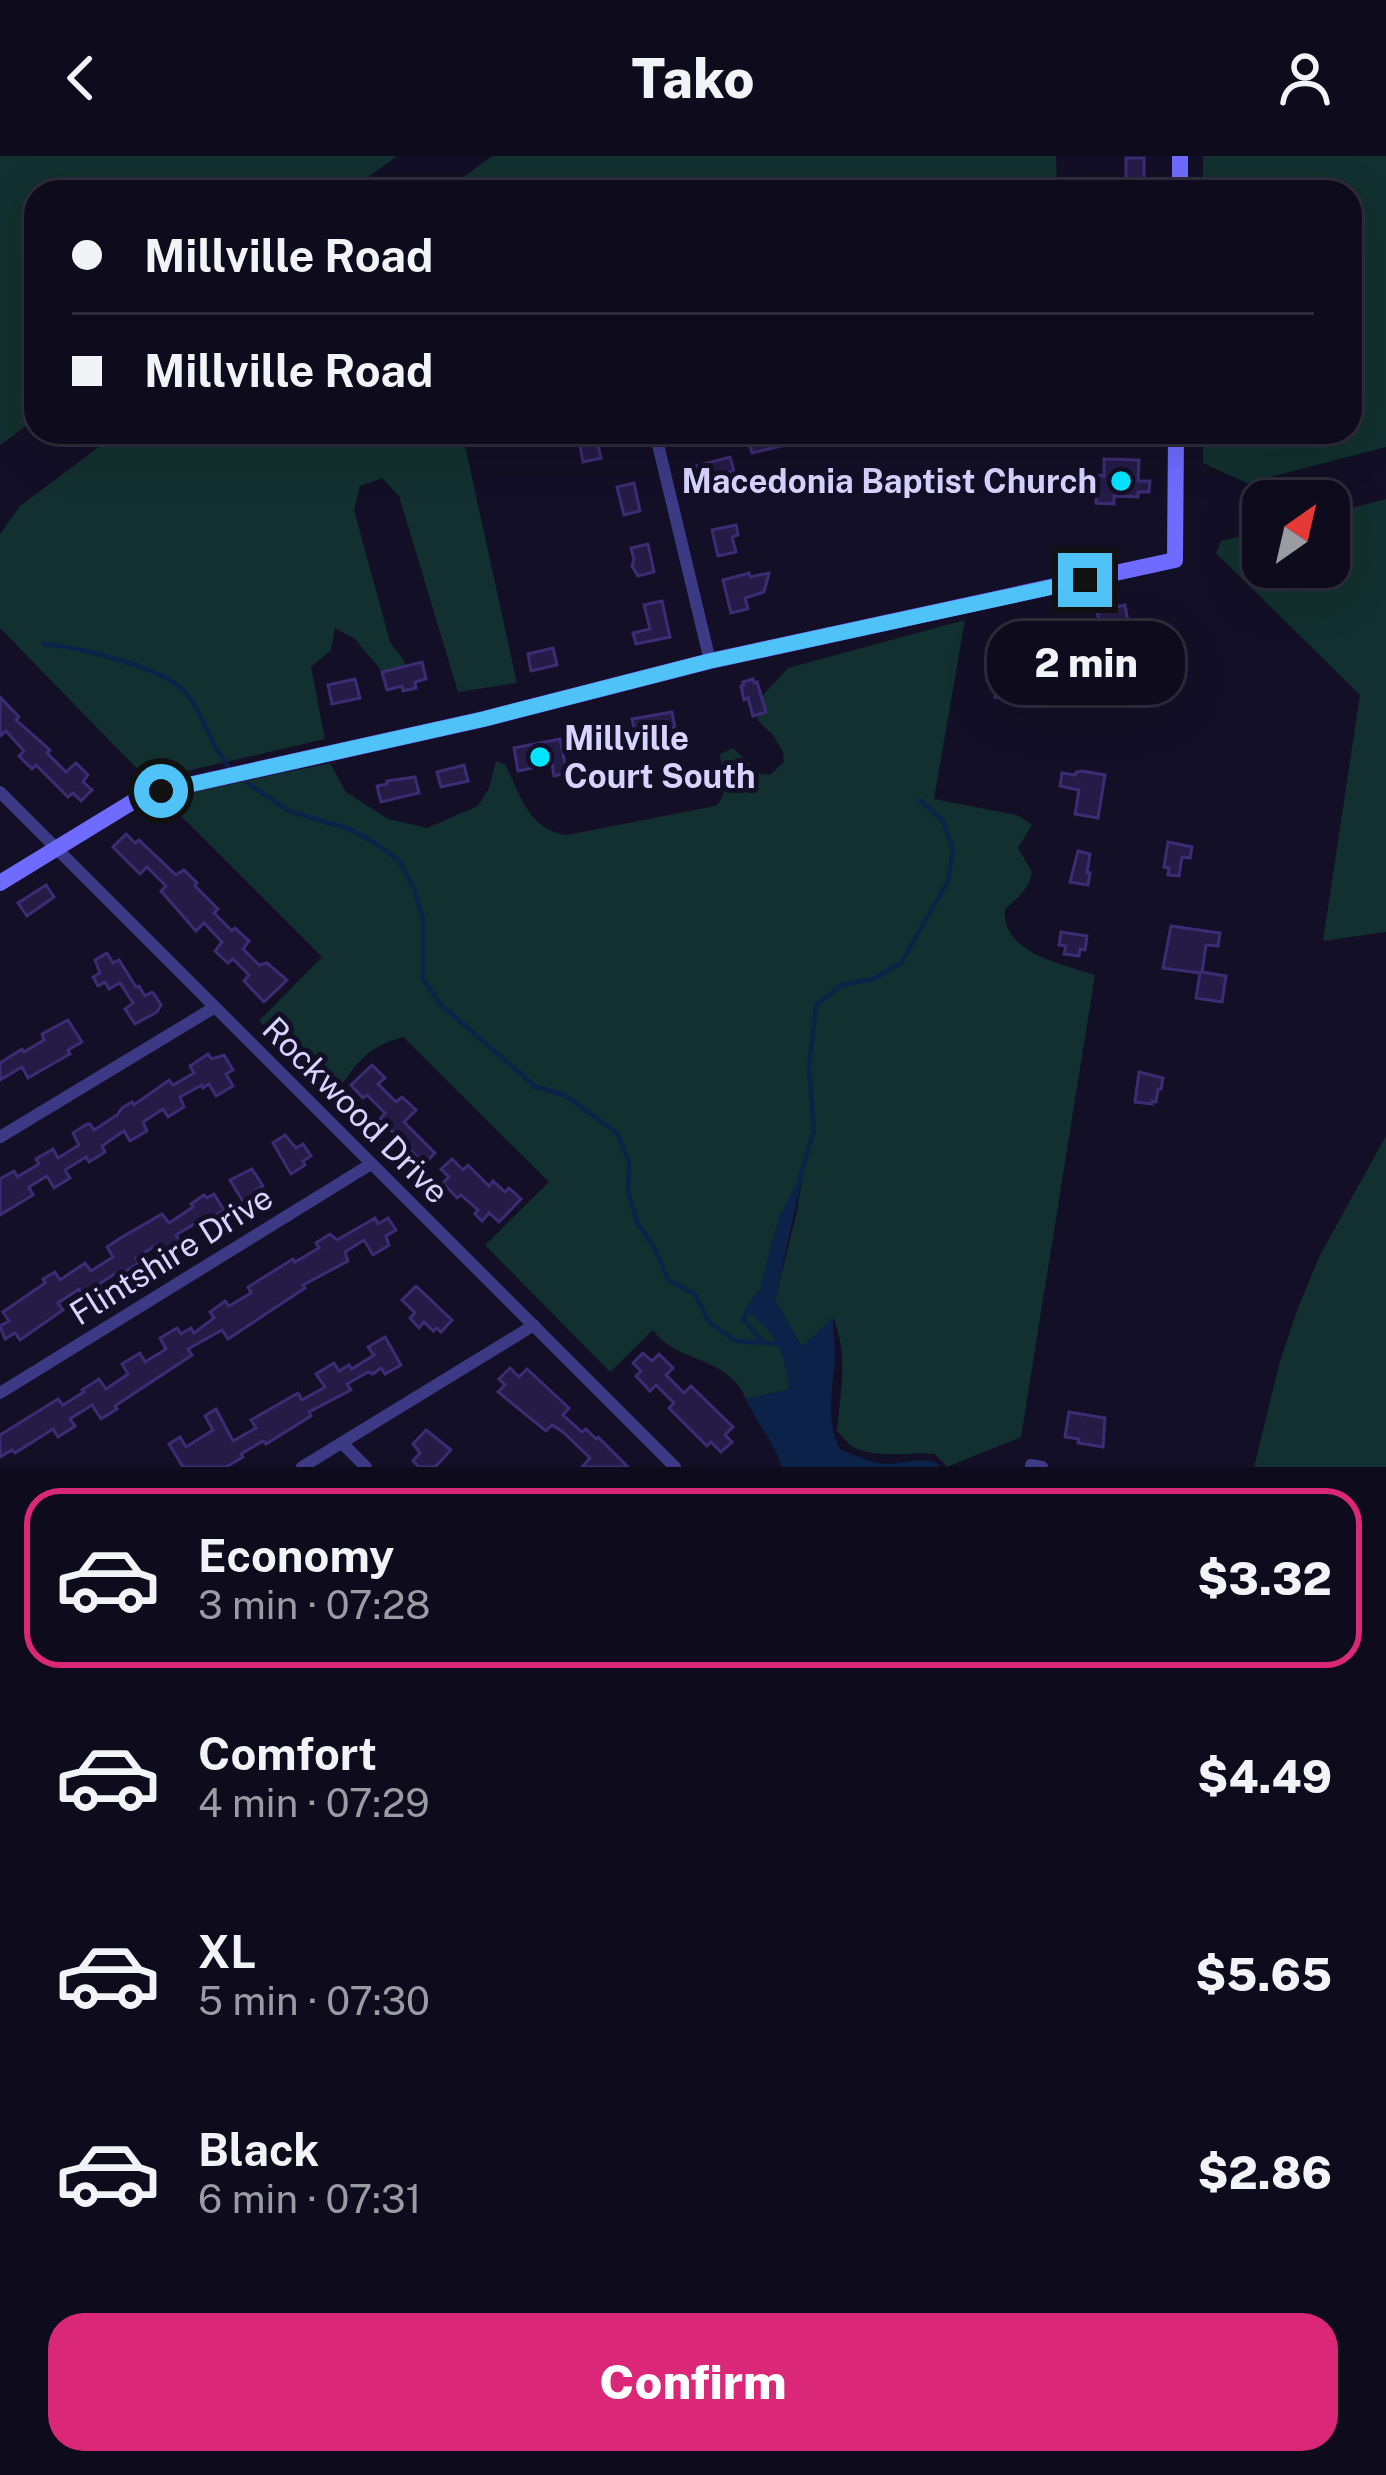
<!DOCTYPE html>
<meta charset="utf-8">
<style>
:root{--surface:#0e0b1c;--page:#171425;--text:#f1f3f6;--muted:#9b9ba3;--line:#2e2b3b;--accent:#db2777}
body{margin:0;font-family:"Public Sans",sans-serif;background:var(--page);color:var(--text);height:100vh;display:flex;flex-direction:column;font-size:45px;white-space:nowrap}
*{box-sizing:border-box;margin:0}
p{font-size:39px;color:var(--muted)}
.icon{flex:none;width:66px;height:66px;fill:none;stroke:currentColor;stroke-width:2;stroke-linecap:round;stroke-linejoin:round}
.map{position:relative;height:1311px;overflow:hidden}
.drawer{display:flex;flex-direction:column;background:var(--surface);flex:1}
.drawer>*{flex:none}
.top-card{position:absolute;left:24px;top:24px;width:1338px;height:264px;border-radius:36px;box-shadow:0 12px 48px #0002,0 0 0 3px var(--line);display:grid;align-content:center;height:264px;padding:0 48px;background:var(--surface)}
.needle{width:78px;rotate:34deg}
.tools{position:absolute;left:1242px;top:324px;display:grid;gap:24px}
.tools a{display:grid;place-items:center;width:108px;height:108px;border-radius:24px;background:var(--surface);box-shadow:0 12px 48px #0002,0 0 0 3px var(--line);font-size:60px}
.end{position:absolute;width:54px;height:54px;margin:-27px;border:15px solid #4fc3f7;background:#111;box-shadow:0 0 0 6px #111}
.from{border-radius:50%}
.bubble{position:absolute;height:84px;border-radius:36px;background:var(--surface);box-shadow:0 12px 48px #0002,0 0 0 3px var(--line);font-size:39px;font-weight:800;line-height:84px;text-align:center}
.top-card b{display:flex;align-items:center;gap:42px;height:114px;font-size:45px}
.top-card b+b{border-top:3px solid var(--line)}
.top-card i{width:30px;height:30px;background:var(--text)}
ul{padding:21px 0 0;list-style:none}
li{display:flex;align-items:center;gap:36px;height:180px;margin:0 24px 18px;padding:0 24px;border:6px solid transparent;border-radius:36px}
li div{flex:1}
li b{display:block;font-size:45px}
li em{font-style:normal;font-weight:800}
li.current{border-color:var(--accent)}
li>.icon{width:108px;height:108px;stroke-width:1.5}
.primary-button{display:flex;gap:24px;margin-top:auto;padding:24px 48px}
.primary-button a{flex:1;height:138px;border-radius:36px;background:var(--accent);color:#fff;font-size:48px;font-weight:800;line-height:138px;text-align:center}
header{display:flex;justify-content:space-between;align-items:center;height:156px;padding:0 48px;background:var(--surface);font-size:54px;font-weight:800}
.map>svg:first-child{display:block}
</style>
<header><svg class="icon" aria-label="back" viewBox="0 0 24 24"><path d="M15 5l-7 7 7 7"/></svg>Tako<svg class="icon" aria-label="person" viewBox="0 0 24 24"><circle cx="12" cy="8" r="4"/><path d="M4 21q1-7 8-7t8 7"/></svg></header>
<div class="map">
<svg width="1386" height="1311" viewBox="0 0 1386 1311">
<rect width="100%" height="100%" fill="#130f26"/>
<!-- green -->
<g fill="#12302f">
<polygon points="0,0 397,0 348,36 36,36 36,263 0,289"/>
<polygon points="492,0 1056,0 1057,36 443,36"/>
<polygon points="1203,0 1386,0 1386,291 1247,327 1203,307 1203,276 1350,276 1350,36 1203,36"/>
<polygon points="119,276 462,276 517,527 458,536 399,340 382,322 360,330 354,354 390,486 404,504 407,526 385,519 355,483 335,472 331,494 311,511 325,583 148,624 0,472 0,378 20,350"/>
<polygon points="1386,343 1386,776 1323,785 1360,539 1216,397 1221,385 1263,374 1263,411 1329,411 1329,358"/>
<path d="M965,464l-31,179 83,16 15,10 -14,23 14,24c-3,16 -14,27 -27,37 -4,45 59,55 90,66l-74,462 -74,30 -12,-13c-23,-2 -65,5 -83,-8 -6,-4 -10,-10 -15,-15 3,-37 12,-78 -4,-113l-31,29 -27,-47 21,-85 7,-41 -24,43 -19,72 -15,21c32,21 39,42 45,79l-44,10c-18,-44 -69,-35 -93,-69l-43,42 -125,-127 64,-63 -146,-145c-36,10 -46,25 -66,55l-9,-2 -69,-69 63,-64 -151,-151 17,-13 142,-30 16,29 42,27 39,9 51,-22 11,-18 7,-27 9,3c15,30 24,67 62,71l148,-29c16,-12 7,-34 5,-52l13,-6 27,26 10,1 14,-13 -1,-10 -10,-17 -15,-14 -2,-10 8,-17 24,-26z"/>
<polygon points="1386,980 1386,1311 1254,1311 1280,1205 1298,1152 1320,1099"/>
</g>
<!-- water -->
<path fill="#0c2248" d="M804,1013l-29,131 27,47 31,-30c0,13 2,27 2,41 -2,30 -10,63 5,91 15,6 32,15 49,15 18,-1 33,-8 50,0l-1,3h-156c-9,-27 -25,-43 -36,-68l44,-10c-6,-37 -13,-58 -46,-79l16,-21 19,-72z"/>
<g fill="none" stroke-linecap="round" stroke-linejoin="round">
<!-- stream -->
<g stroke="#0c2248" stroke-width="4.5">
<path d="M44,488c37,4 118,22 143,50 16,19 23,51 42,74"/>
<polyline points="247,627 289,655 349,673 375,687 400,706 414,733 423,763 423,823 441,849 536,931 564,939 617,977 629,1006 628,1036 638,1068 655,1093 668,1124 695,1138 709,1166 735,1185 764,1187"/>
<polyline points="799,1024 814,974 809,911 816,849 841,829 873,823 901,807 948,725 953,693 943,665 920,644"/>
<polyline points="750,1151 743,1163 764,1187 779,1188"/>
</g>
</g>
<!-- building -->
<g fill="#241b47" stroke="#3b2d73" stroke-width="3">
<rect x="1126" y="2" width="18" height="34"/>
<polygon points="595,276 601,302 583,306 578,280"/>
<polygon points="782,276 786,289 752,297 748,283"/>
<polygon points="730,301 734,315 725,317 728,330 702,336 696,310"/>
<polygon points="1104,303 1139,304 1138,325 1150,325 1149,336 1138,336 1138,341 1114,340 1114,348 1096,347 1097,319 1104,320"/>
<polygon points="634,327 640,355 624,359 617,331"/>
<polygon points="736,369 738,379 732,381 736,396 718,400 712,374"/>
<polygon points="648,388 654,416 638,420 632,410 634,404 631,392"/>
<polygon points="749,417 750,421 769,417 764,436 745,442 748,453 731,457 723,424"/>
<polygon points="662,445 670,481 636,488 633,477 650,473 644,449"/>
<polygon points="1125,449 1128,465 1100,470 1097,455"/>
<polygon points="553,492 557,509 531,515 528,498"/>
<polygon points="992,496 1009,498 1007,504 1052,514 1048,534 1035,532 1032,538 1016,536 1014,544 995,541 997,526 987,524"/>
<polygon points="422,506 426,523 415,526 416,532 403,535 402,530 387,534 382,516"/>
<polygon points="355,523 360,542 332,548 328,529"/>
<polygon points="753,523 754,527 757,526 766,556 753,560 748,542 744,544 741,530 744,529 743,526"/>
<polygon points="0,541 19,561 16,564 50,594 47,597 66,616 76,607 88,619 83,626 92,634 81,645 73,637 68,641 36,609 32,613 19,600 24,595 6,575 0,580"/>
<polygon points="672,556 675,571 636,580 632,563"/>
<polygon points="608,569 612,586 585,592 581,575"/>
<polygon points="560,583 567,617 554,620 552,608 518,615 514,592"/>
<polygon points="464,609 468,625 441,631 437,616"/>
<polygon points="1082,615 1105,619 1098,662 1075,658 1079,634 1060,630 1062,617 1075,619 1076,616"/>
<polygon points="415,621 419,637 381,646 377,630 387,628 387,625"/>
<polygon points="126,678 135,687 139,684 176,719 184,714 197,727 195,730 218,753 214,757 232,775 235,772 249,785 243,793 259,809 267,807 287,824 264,846 244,825 249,819 233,803 228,807 215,795 222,786 204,767 196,775 161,735 166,730 147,711 140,718 113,691"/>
<polygon points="1168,686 1192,691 1190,702 1182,701 1179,720 1168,719 1169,712 1164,711"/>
<polygon points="1078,695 1090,698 1087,717 1090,717 1088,729 1070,726"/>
<polygon points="46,729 54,741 27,760 18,747"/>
<polygon points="1171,770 1220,777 1218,790 1206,789 1202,816 1226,820 1222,846 1196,842 1200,817 1163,812"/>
<polygon points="1061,776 1087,780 1085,794 1080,793 1079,800 1064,798 1066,790 1059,789"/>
<polygon points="107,797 113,807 119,804 136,831 139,830 145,840 152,836 154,838 161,849 157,856 135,868 125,853 133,847 120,827 109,833 105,826 98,830 93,821 100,817 95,804"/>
<polygon points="68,864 82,886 68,894 70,898 28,922 22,911 0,924 0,907 22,893 24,896 44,884 42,878"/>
<polygon points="208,898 212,903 224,899 233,914 226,918 233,930 216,940 209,928 203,932 202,929 180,941 184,951 168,961 163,953 143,966 147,975 130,985 124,975 102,990 105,996 89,1006 86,1001 65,1014 70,1022 54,1032 47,1020 29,1031 33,1039 0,1059 0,1023 14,1015 17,1021 39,1008 36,1003 53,993 58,1002 79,989 73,977 87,968 90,968 94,974 117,959 122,952 132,946 134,949 169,924 173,929 194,917 190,910"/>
<polygon points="372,909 385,922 378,928 396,946 402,941 416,954 404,966 435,997 424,1008 380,963 385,957 367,939 363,942 351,929"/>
<polygon points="1139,916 1163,922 1161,933 1158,933 1156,946 1152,945 1152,948 1135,946"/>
<polygon points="285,979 296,992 303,988 311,1000 303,1005 305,1009 291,1018 273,987"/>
<polygon points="452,1003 463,1014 468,1009 489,1030 493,1025 505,1036 509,1032 521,1043 499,1066 489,1057 482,1065 475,1058 478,1054 461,1039 457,1042 443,1027 449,1021 441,1013"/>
<polygon points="252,1013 263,1030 256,1034 257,1038 244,1047 230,1024"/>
<polygon points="214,1038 224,1054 217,1058 219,1061 205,1070 201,1064 176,1079 180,1085 164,1095 158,1088 136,1102 139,1107 123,1117 121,1114 99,1128 102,1133 91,1141 87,1143 79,1133 58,1147 63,1154 20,1184 15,1177 5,1183 0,1170 9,1165 3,1156 45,1127 43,1123 55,1116 60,1124 85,1107 91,1115 113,1101 107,1091 122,1081 162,1058 169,1067 193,1051 191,1048 204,1039 207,1042"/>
<polygon points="375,1062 378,1068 388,1062 396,1074 386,1080 389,1089 373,1099 364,1084 345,1096 348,1105 303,1129 305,1132 228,1183 222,1174 188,1193 192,1199 115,1250 117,1253 101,1263 92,1249 70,1263 75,1270 58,1281 53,1273 15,1297 12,1294 0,1301 0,1279 58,1243 63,1249 84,1236 82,1234 99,1223 106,1233 128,1218 122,1208 140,1197 145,1206 166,1193 160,1182 177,1172 181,1178 191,1172 194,1177 214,1162 210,1156 225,1145 229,1150 251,1137 248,1131 293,1103 295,1106 319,1092 316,1087 330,1078 337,1084"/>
<polygon points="416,1130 452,1164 441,1176 437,1172 433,1175 424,1166 419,1172 410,1162 415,1157 402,1144"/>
<polygon points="385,1181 401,1209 385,1218 381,1212 373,1218 368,1216 347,1228 351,1234 309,1256 311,1260 266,1288 263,1285 241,1298 243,1301 226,1311 183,1311 169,1288 180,1281 186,1291 213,1274 205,1260 216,1253 233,1285 256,1272 251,1264 298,1237 302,1244 325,1231 316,1218 334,1207 339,1215 349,1209 352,1213 374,1199 368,1191"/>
<polygon points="643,1197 652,1205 659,1198 673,1212 666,1219 684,1237 691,1230 733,1271 725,1279 732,1286 721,1296 711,1286 707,1290 669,1252 674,1247 656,1229 650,1235 636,1220 641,1215 633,1207"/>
<polygon points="510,1212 519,1221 527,1213 569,1252 563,1259 582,1276 586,1273 596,1283 598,1281 628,1311 582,1311 590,1302 563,1276 552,1269 546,1275 498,1236 505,1229 499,1223"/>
<polygon points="1069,1256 1105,1262 1103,1291 1078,1287 1079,1283 1065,1281"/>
<polygon points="426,1274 451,1294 435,1311 419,1311 413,1305 420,1297 413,1288"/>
</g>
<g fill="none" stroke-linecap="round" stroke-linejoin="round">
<!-- street -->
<g stroke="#3d3a85" stroke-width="12">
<polyline points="655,276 710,505"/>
<polyline points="0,636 675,1311"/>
<polyline points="0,981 215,851"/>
<polyline points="0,1237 371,1008"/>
<polyline points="342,1287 366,1311"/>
<polyline points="1031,1309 1042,1311"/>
<polyline points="302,1311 534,1169"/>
</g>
<!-- secondary -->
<g stroke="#6f6bff" stroke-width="16">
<polyline points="1180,36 1180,0"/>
<polyline points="0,727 134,645 161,635 484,563 710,505 1175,404 1176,276"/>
</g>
</g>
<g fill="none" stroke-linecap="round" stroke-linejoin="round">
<!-- route -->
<polyline stroke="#4fc3f7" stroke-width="15" points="161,635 484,563 710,505 1085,424"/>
</g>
<!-- markers -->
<g fill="#00e5ff" stroke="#130f26" stroke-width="4.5">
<circle cx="1121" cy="325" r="12"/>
<circle cx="540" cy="601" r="12"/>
</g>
<g text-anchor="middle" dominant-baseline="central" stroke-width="10" stroke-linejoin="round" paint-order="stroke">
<!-- poi labels -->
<g font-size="33" font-weight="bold" fill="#d9d4ff" stroke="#130f26" text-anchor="end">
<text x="1097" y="325">Macedonia Baptist Church</text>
<text x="564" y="582" text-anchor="start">Millville<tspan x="564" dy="38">Court South</tspan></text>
</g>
<!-- street labels -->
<g font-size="33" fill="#d9d4ff" stroke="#130f26">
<text transform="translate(356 954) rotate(45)">Rockwood Drive</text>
<text transform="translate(171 1099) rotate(-32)">Flintshire Drive</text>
</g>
</g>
</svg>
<div class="tools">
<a><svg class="needle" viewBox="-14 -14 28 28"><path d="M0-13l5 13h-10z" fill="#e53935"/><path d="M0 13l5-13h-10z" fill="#9b9ba3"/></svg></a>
</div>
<i class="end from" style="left:161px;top:635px"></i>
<i class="end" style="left:1085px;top:424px"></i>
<div class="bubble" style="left:987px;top:465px;width:198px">2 min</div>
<div class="top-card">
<b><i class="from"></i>Millville Road</b>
<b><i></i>Millville Road</b>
</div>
</div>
<section class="drawer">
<ul>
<li class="current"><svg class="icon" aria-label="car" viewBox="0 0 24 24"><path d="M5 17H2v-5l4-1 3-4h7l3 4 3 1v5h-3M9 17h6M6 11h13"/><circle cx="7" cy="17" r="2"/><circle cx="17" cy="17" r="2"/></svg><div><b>Economy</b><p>3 min · 07:28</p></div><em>$3.32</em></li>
<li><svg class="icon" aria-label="car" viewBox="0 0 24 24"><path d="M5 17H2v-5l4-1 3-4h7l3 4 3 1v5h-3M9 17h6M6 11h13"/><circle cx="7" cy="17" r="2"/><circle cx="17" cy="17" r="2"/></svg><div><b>Comfort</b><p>4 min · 07:29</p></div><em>$4.49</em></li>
<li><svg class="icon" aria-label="car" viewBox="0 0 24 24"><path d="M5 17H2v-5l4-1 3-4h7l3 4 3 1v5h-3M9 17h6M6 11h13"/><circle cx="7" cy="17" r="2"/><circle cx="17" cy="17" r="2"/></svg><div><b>XL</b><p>5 min · 07:30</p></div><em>$5.65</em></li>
<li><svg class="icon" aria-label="car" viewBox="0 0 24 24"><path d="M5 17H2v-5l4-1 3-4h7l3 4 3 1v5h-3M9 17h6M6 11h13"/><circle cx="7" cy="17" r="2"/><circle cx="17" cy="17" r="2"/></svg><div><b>Black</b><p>6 min · 07:31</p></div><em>$2.86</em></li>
</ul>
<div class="primary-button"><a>Confirm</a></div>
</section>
